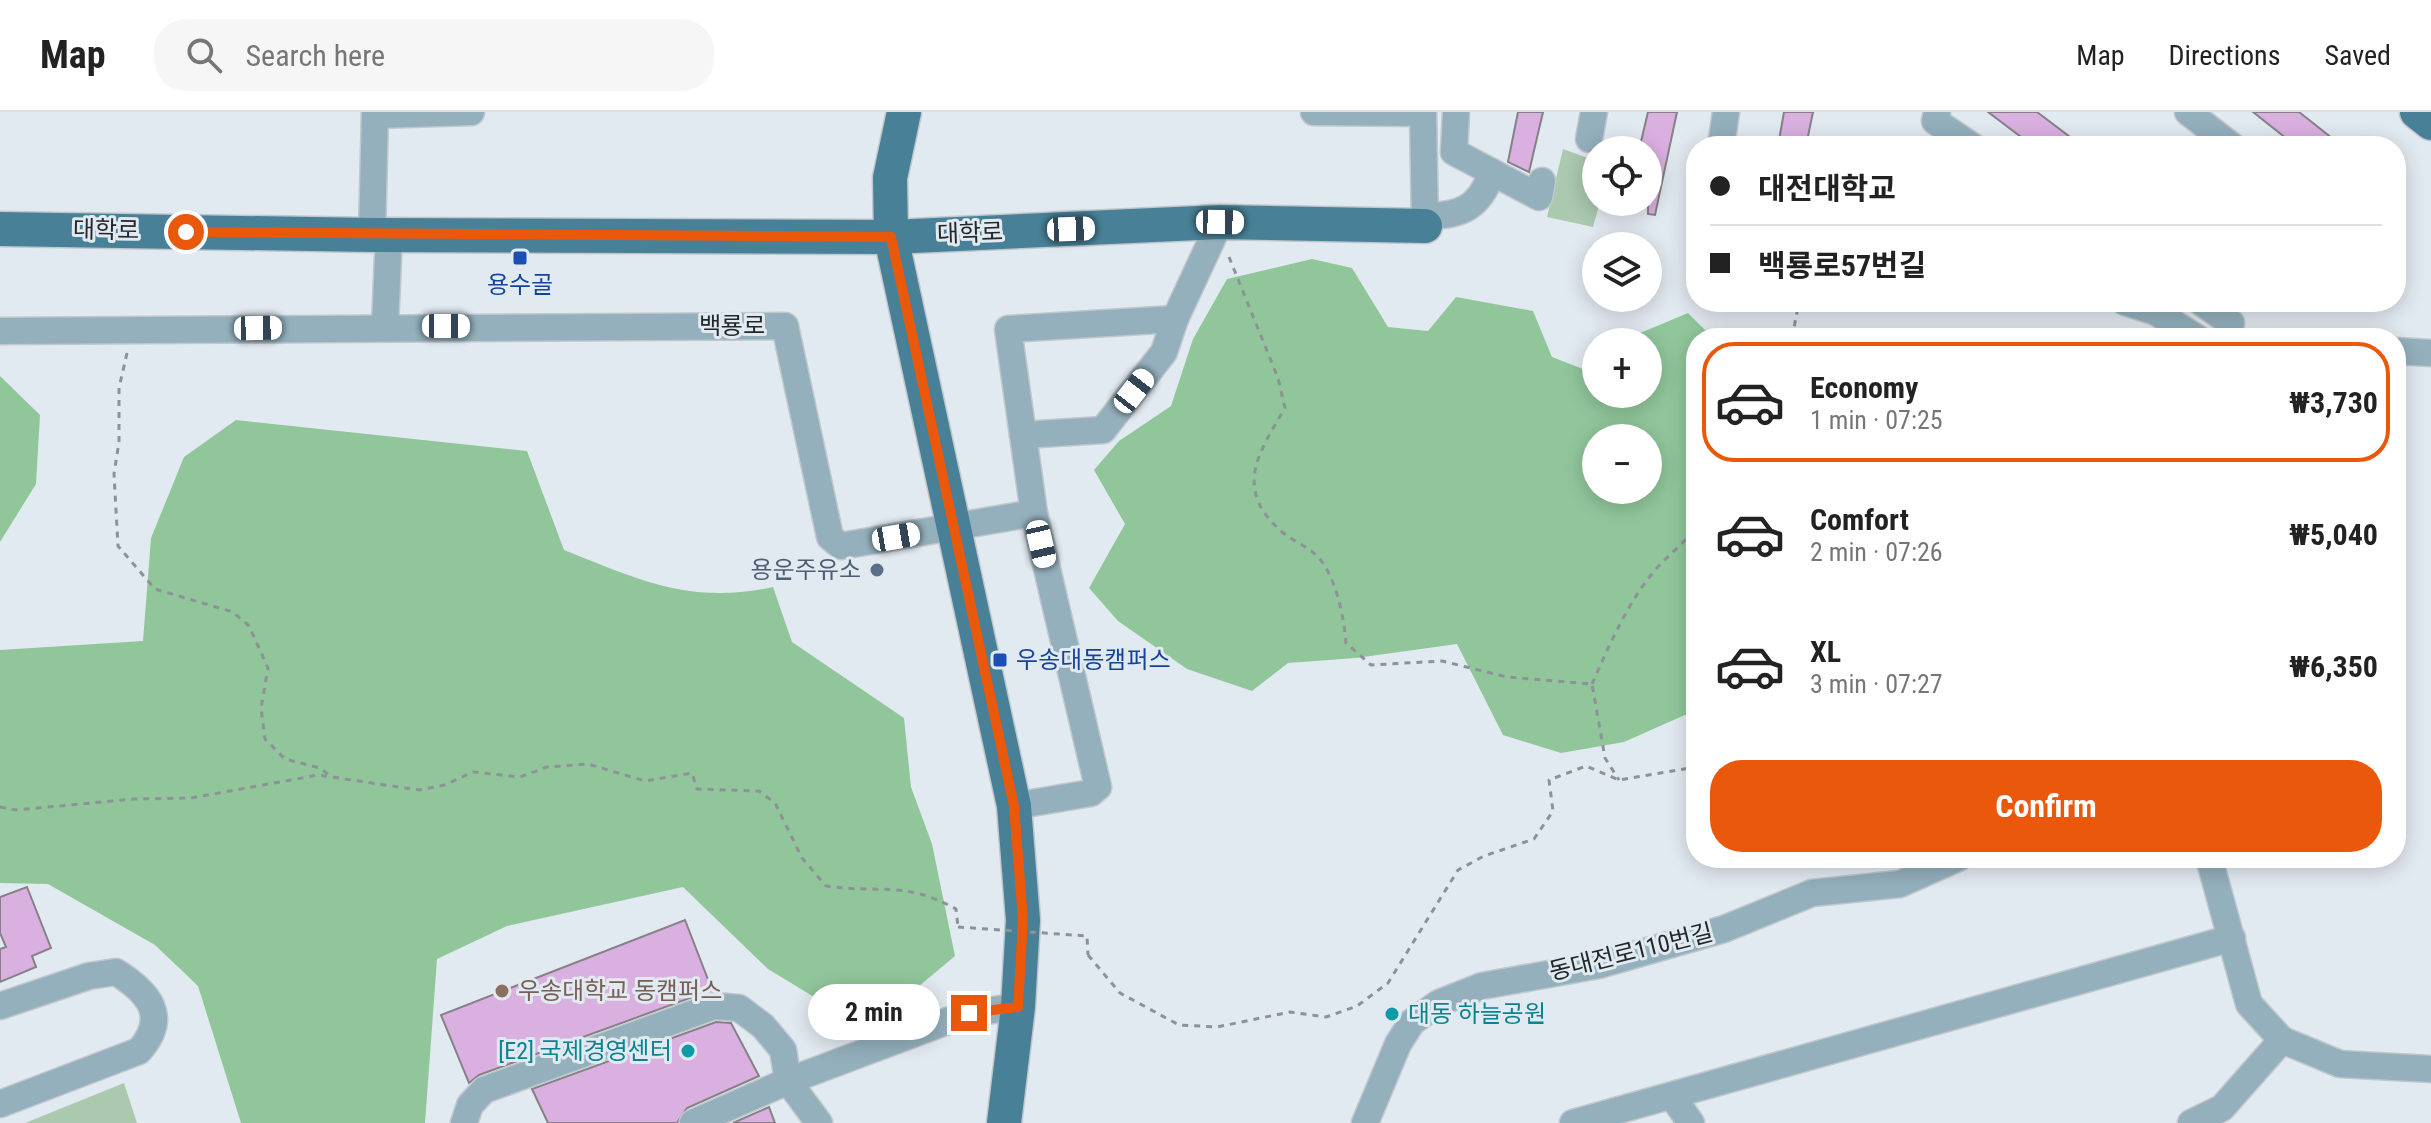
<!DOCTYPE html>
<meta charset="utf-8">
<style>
:root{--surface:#fff;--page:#f6f6f6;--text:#222;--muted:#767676;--line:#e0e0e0;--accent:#ea580c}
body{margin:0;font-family:"Roboto Condensed","Noto Sans KR",sans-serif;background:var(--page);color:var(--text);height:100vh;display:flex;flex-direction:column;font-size:30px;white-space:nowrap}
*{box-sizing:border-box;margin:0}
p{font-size:26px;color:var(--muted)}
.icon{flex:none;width:44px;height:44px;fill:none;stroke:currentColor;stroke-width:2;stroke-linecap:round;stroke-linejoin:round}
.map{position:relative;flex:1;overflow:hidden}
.side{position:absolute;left:1686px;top:216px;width:720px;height:540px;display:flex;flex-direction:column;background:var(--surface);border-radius:32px;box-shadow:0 4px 20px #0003}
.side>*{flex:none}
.hud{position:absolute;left:1686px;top:24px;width:720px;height:176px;border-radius:32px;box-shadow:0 4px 20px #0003;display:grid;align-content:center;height:176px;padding:0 24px;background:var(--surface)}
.tools{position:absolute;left:1582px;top:24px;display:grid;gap:16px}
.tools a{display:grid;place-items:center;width:80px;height:80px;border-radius:50%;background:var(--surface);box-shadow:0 4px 20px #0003;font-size:40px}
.end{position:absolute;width:36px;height:36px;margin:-18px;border:10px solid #ea580c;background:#fff;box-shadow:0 0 0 4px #fff}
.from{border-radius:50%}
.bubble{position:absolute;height:56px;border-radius:28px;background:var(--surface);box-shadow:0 4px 20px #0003;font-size:26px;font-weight:700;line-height:56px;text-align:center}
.car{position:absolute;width:24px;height:48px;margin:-24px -12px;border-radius:10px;box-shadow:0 0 6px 2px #0007;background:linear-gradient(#fff 24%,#345 0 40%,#fff 0 76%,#345 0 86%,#fff 0)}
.hud b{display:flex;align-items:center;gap:28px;height:76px;font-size:30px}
.hud b+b{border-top:2px solid var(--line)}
.hud i{width:20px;height:20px;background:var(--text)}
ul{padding:14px 0 0;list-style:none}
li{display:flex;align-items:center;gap:24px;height:120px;margin:0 16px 12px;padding:0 8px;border:4px solid transparent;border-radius:32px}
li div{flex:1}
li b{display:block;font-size:30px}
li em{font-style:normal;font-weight:700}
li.current{border-color:var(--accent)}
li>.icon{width:72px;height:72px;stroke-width:1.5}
.action{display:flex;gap:16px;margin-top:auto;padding:16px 24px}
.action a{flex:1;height:92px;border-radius:32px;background:var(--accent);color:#fff;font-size:32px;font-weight:700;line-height:92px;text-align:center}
header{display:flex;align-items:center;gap:48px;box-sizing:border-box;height:112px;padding:0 40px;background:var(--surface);border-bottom:2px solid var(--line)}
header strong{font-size:38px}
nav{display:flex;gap:44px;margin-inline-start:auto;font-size:28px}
.search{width:560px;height:72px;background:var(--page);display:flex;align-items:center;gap:20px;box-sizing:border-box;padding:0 28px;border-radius:32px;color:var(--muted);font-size:30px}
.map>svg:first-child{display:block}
</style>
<header>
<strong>Map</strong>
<div class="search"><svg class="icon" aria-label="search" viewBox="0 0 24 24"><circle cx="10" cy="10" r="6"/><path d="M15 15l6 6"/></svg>Search here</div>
<nav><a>Map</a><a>Directions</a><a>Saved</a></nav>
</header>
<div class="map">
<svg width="2431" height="1011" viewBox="0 0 2431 1011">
<rect width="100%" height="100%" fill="#e2eaf1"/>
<!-- green -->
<g fill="#aac9af">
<polygon points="1563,37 1596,49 1596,90 1600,90 1593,115 1547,105"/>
<polygon points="124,971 137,1011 25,1011"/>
</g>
<!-- forest -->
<g fill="#91c69b" fill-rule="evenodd">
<path d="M1312,147l40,9 36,59 40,4 28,-34 77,14 19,46 44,17v20h52v-52h-20l5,-6 55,-23 25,25h-17v380l-9,-4 -63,28 -63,11 -58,-18 -46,-91 -101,14 -68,5 -36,28 -65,-22 -69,-48 -29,-33 36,-64 -31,-54 25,-29 52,-35 22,-67 34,-60zM1596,326h52v52h-52z"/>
<polygon points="0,264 40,303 36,372 0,430"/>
<path d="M236,308l291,31 37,99c76,30 126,55 209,37l19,55 112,76 7,69 21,57 23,112 -43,36 -75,19 -69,-42 -85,-82 -176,39 -70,33 -12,164h-184l-43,-137 -43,-41 -107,-61 -48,-1v-233l143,-9 8,-103 33,-81z"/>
</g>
<!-- building -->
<g fill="#dab0e0" stroke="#868087" stroke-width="2">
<polygon points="1518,0 1543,0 1529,60 1508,50"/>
<polygon points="1648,0 1677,0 1655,103 1648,102 1648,38 1639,38"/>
<polygon points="1784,0 1813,0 1806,34 1778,34"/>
<polygon points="1988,0 2037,0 2082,34 2033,34"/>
<polygon points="2253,0 2299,0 2342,34 2296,34"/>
<polygon points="27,775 51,836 32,844 36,855 0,870 0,837 6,835 0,821 0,785"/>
<polygon points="685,808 712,878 479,963 469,971 441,903"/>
<polygon points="716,910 731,911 759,964 687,996 677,1011 548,1011 532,977"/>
<polygon points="769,995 775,1011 733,1011"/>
</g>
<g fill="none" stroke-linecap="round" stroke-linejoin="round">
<!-- minor casing -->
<g stroke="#c0c7cd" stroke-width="29">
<g id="minor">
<polyline points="1314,0 1423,1"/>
<polyline points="1423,0 1425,114"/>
<polyline points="1456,0 1454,40 1539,85 1542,69"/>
<polyline points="1937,0 1935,9 1972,34"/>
<polyline points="2188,0 2232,34"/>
<polyline points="375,3 471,0"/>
<polyline points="1589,27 1594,0"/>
<polyline points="1721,34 1726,0"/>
<path d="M1425,104c37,0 55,-9 67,-44"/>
<polyline points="372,123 375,0"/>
<polyline points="2125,190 2156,200 2197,226"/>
<polyline points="2201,190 2231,211"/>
<polyline points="385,214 389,122"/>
<polyline points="0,219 785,214 830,425 841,434 1034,401"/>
<polyline points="2396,239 2431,241"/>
<polyline points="1023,323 1103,318 1164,240 1175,207 1220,110"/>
<polyline points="1014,694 1091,681 1098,675 1034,401 1008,217 1175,207"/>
<path d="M0,894l89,-30 27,-4c32,20 54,44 23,79l-139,53"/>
<polyline points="2282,928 2340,952 2431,957"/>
<polyline points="1672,984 1691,1011"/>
<polyline points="464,1011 470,993 484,978 714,894 739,896 763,914 783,938 788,969 819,1011"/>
<polyline points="693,1011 788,969 969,901 1018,895"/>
<polyline points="1365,1011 1398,932 1412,910 1439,891 1482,874 1599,853 1724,817 1812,781 1900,772 1958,746"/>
<polyline points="1573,1011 2232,826"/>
<polyline points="2191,1011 2222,996 2282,928 2249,892 2209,746"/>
</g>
</g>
<!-- major casing -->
<g stroke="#c0c7cd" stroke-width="37">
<g id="major">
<polyline points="904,0 890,66 891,125 1014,694 1023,808 1018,895 1004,1011"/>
<polyline points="2417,0 2431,11"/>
<polyline points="0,117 372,123 891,125 1220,110 1425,114"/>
</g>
</g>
<!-- path -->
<g stroke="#8c9297" stroke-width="3" stroke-dasharray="6 6" stroke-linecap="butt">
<path d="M1229,145l49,121 7,30c-27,46 -52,81 -3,124 11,9 25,14 35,24 19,19 27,62 29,87l25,22 71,-4 65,16 85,7 13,74 14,22"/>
<polyline points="1792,226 1799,190"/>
<polyline points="127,241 119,276 119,330 114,362 118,434 155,477 233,500 249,514 268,556 261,596 265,627 285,647 320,656 329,663"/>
<path d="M1592,572c18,-40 35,-81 64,-115 13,-14 27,-26 40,-40"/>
<path d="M0,695l16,3 118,-11 57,-1 127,-23 101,15 26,-5 28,-13 47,5 27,-10 41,-3 57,17 47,-8 5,16 62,2 16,12 27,55 24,28c54,8 77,-6 130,23l2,18"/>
<polyline points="1088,843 1120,881 1179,913 1217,915 1290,900 1326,905 1357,894 1388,871 1458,758 1484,744 1534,727 1553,699 1549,668 1586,654 1619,668 1696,655"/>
</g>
<!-- minor -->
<use href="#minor" stroke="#94b0bd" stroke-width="26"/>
<!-- major -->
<use href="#major" stroke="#488097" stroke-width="34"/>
<!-- path-bridge -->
<polyline stroke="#8c9297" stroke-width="3" stroke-dasharray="6 6" stroke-linecap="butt" points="958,815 1087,824 1088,843"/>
</g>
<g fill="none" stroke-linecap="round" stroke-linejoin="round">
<!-- route -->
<polyline stroke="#ea580c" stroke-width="10" points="186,120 891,125 1014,694 1023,808 1018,895 969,901"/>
</g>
<!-- markers -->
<g fill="#1a4fb4" stroke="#e2eaf1" stroke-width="3">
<rect x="512" y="138" width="16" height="16" rx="4"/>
<rect x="992" y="540" width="16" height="16" rx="4"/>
</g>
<circle fill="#5c6f8a" stroke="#e2eaf1" stroke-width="3" cx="877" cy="458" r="8"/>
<circle fill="#8d6e63" stroke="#e2eaf1" stroke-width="3" cx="502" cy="879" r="8"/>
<g fill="#0f9aa8" stroke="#e2eaf1" stroke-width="3">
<circle cx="1392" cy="902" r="8"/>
<circle cx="688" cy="939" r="8"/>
</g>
<g text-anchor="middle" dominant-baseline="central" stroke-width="6" stroke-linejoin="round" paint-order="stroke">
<!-- street labels -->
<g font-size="24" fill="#242729" stroke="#e2eaf1">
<text transform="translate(106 118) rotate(1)">대학로</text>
<text transform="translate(970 121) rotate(-2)">대학로</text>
<text x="732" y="214">백룡로</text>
<text transform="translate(1631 840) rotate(-14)">동대전로110번길</text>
</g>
<!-- transit labels -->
<g font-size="24" fill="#164399" stroke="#e2eaf1">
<text x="520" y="173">용수골</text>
<text x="1016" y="548" text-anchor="start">우송대동캠퍼스</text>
</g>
<!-- service labels -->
<g font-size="24" fill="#4e5e75" stroke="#e2eaf1" text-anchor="end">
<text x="861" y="458">용운주유소</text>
</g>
<!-- education labels -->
<g font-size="24" fill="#785e54" stroke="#e2eaf1" text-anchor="start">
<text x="518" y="879">우송대학교 동캠퍼스</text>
</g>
<!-- culture labels -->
<g font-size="24" fill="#0d838f" stroke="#e2eaf1" text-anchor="start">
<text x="1408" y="902">대동 하늘공원</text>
<text x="672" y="939" text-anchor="end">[E2] 국제경영센터</text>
</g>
</g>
</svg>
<div class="tools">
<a><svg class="icon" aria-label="locate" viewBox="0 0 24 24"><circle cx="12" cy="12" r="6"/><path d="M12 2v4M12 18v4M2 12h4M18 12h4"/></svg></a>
<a><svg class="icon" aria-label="layers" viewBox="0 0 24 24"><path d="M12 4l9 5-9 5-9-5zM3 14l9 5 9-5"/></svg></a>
<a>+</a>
<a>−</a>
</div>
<i class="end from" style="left:186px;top:120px"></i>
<i class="end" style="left:969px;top:901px"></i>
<div class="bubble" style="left:808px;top:872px;width:132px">2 min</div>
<i class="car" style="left:1220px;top:110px;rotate:91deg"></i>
<i class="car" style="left:1071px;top:117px;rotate:88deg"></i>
<i class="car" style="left:446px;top:214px;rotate:90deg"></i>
<i class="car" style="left:258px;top:216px;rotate:89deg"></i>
<i class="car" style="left:1134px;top:279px;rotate:38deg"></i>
<i class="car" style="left:896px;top:425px;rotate:80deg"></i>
<i class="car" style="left:1041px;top:432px;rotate:167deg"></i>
<div class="hud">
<b><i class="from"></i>대전대학교</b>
<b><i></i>백룡로57번길</b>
</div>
<section class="side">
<ul>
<li class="current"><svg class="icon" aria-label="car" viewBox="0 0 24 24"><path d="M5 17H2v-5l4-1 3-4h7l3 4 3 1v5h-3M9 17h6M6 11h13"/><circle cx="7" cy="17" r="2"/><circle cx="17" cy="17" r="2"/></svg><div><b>Economy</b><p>1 min · 07:25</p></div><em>₩3,730</em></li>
<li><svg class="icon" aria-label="car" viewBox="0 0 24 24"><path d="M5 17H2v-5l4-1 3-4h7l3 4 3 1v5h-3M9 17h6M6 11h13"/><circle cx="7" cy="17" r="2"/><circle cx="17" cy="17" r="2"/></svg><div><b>Comfort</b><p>2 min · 07:26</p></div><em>₩5,040</em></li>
<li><svg class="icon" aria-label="car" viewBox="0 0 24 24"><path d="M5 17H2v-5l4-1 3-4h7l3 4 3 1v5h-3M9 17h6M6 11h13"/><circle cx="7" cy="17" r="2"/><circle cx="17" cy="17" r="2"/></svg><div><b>XL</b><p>3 min · 07:27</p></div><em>₩6,350</em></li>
</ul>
<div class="action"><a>Confirm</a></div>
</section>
</div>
